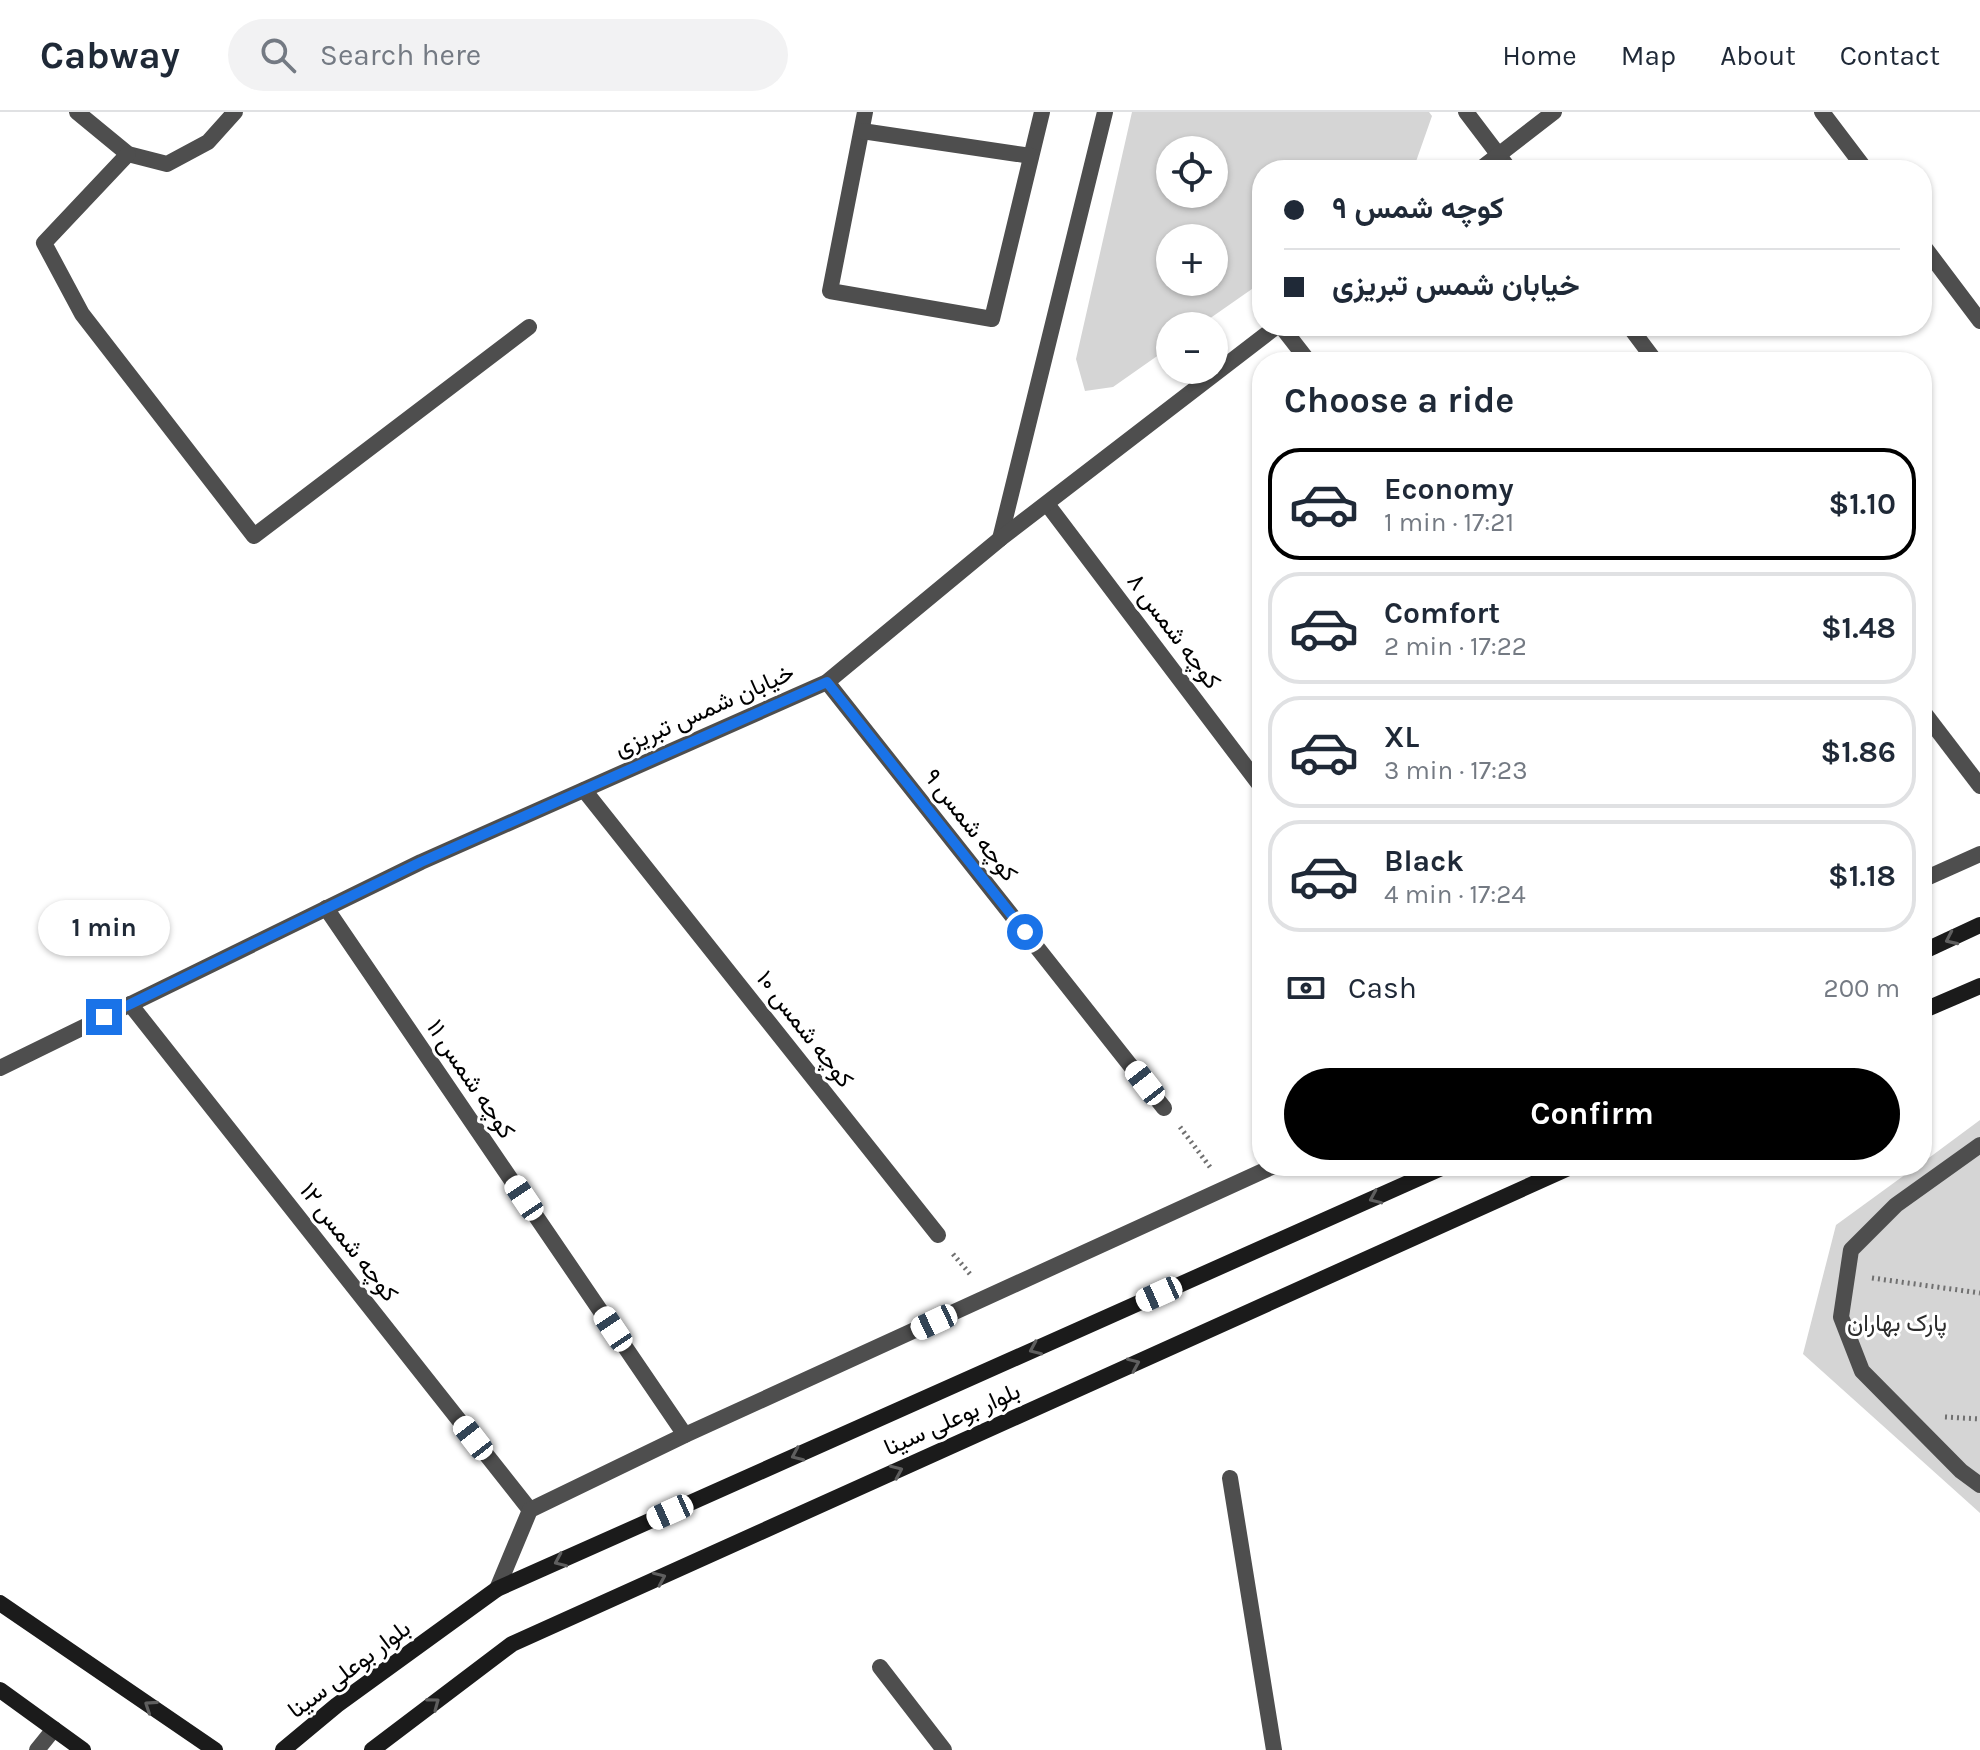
<!DOCTYPE html>
<meta charset="utf-8">
<style>
:root{--surface:#fff;--page:#f2f2f3;--text:#1f2937;--muted:#747a83;--line:#e0e1e3;--accent:#000}
body{margin:0;font-family:Karla,Vazirmatn,sans-serif;background:var(--page);color:var(--text);height:100vh;display:flex;flex-direction:column;font-size:30px;white-space:nowrap}
*{box-sizing:border-box;margin:0}
p{font-size:26px;color:var(--muted)}
.icon{flex:none;width:44px;height:44px;fill:none;stroke:currentColor;stroke-width:2;stroke-linecap:round;stroke-linejoin:round}
.map{position:relative;flex:1;overflow:hidden}
.panel{position:absolute;left:1252px;top:240px;width:680px;height:824px;display:flex;flex-direction:column;background:var(--surface);border-radius:32px;box-shadow:0 2px 6px #0004}
.panel>*{flex:none}
.banner{position:absolute;left:1252px;top:48px;width:680px;height:176px;border-radius:32px;box-shadow:0 2px 6px #0004;display:grid;align-content:center;height:176px;padding:0 32px;background:var(--surface)}
.buttons{position:absolute;left:1156px;top:24px;display:grid;gap:16px}
.buttons a{display:grid;place-items:center;width:72px;height:72px;border-radius:50%;background:var(--surface);box-shadow:0 2px 6px #0004;font-size:40px}
.end{position:absolute;width:36px;height:36px;margin:-18px;border:10px solid #1a73e8;background:#fff;box-shadow:0 0 0 4px #fff}
.from{border-radius:50%}
.bubble{position:absolute;height:56px;border-radius:28px;background:var(--surface);box-shadow:0 2px 6px #0004;font-size:26px;font-weight:700;line-height:56px;text-align:center}
.car{position:absolute;width:24px;height:48px;margin:-24px -12px;border-radius:10px;box-shadow:0 0 6px 2px #0007;background:linear-gradient(#fff 24%,#345 0 40%,#fff 0 76%,#345 0 86%,#fff 0)}
.banner b{display:flex;align-items:center;gap:28px;height:76px;font-size:30px}
.banner b+b{border-top:2px solid var(--line)}
.banner i{width:20px;height:20px;background:var(--text)}
ul{padding:0;list-style:none}
li{display:flex;align-items:center;gap:24px;height:112px;margin:0 16px 12px;padding:0 16px;border:4px solid var(--line);border-radius:32px}
li div{flex:1}
li b{display:block;font-size:30px}
li em{font-style:normal;font-weight:700}
li.current{border-color:var(--accent)}
li>.icon{width:72px;height:72px;stroke-width:1.5}
h2{padding:0 32px;font-size:36px;line-height:96px}
.pay{display:flex;align-items:center;gap:20px;height:88px;padding:0 32px;font-size:30px}
.pay p{margin-inline-start:auto}
.action{display:flex;gap:16px;margin-top:auto;padding:16px 32px}
.action a{flex:1;height:92px;border-radius:48px;background:var(--accent);color:#fff;font-size:32px;font-weight:700;line-height:92px;text-align:center}
header{display:flex;align-items:center;gap:48px;box-sizing:border-box;height:112px;padding:0 40px;background:var(--surface);border-bottom:2px solid var(--line)}
header strong{font-size:38px}
nav{display:flex;gap:44px;margin-inline-start:auto;font-size:28px}
.search{width:560px;height:72px;background:var(--page);display:flex;align-items:center;gap:20px;box-sizing:border-box;padding:0 28px;border-radius:44px;color:var(--muted);font-size:30px}
.map>svg:first-child{display:block}
</style>
<header>
<strong>Cabway</strong>
<div class="search"><svg class="icon" aria-label="search" viewBox="0 0 24 24"><circle cx="10" cy="10" r="6"/><path d="M15 15l6 6"/></svg>Search here</div>
<nav><a>Home</a><a>Map</a><a>About</a><a>Contact</a></nav>
</header>
<div class="map">
<svg width="1980" height="1638" viewBox="0 0 1980 1638">
<rect width="100%" height="100%" fill="#fff"/>
<!-- park -->
<g fill="#d5d5d5" fill-rule="evenodd">
<path d="M1132,0h297l3,4 -19,54h-151v112l-63,44h-29v21l-57,40 -28,4 -9,-32zM1170,38h44v44h-44zM1170,126h44v44h-44z"/>
<polygon points="1980,1008 1980,1401 1803,1242 1836,1113 1917,1054 1922,1054 1922,1051"/>
</g>
<g fill="none" stroke-linecap="round" stroke-linejoin="round">
<!-- path -->
<g stroke="#707070" stroke-width="5" stroke-dasharray="2 4" stroke-linecap="butt">
<polyline points="1180,1015 1210,1055"/>
<polyline points="953,1142 970,1162"/>
<polyline points="1872,1166 1980,1181"/>
<polyline points="1945,1305 1980,1307"/>
</g>
<!-- lane -->
<g stroke="#4e4e4e" stroke-width="16">
<polyline points="77,0 128,42 167,52 208,30 235,0"/>
<polyline points="128,42 44,131 82,202 254,424 529,215"/>
<polyline points="1047,392 1262,676"/>
<polyline points="827,570 1164,996"/>
<polyline points="584,678 938,1123"/>
<polyline points="326,796 685,1323"/>
<polyline points="130,892 530,1398"/>
<polyline points="1980,1033 1896,1093 1851,1138 1841,1205 1862,1259 1961,1359 1980,1373"/>
<polyline points="37,1638 54,1617"/>
</g>
<!-- street -->
<g stroke="#4e4e4e" stroke-width="16">
<polyline points="865,0 830,179 992,207 1042,0"/>
<polyline points="1466,0 1510,58"/>
<polyline points="1822,0 1866,58"/>
<polyline points="862,19 1031,44"/>
<polyline points="1479,58 1554,0"/>
<polyline points="1922,132 1980,209"/>
<polyline points="1281,214 1309,250"/>
<polyline points="1629,214 1656,250"/>
<polyline points="1000,427 1105,0"/>
<polyline points="1922,598 1980,674"/>
<polyline points="1922,768 1980,742"/>
<polyline points="0,956 421,750 827,570 1000,427 1277,214"/>
<polyline points="1230,1366 1274,1638"/>
<polyline points="497,1477 530,1398 685,1323 1274,1054"/>
<polyline points="880,1555 944,1638"/>
</g>
<!-- secondary -->
<g stroke="#1b1b1b" stroke-width="16">
<polyline points="1922,840 1980,813"/>
<polyline points="1922,899 1980,874"/>
<polyline points="0,1491 215,1638"/>
<polyline points="0,1578 83,1638"/>
<polyline points="283,1638 337,1593 497,1477 1446,1054"/>
<polyline points="372,1638 512,1532 1573,1054"/>
</g>
</g>
<!-- one-way arrows -->
<defs><path id="oneway-chevron" d="M-2-3.5L2.5 0L-2 3.5" fill="none" stroke-width="1.6" stroke-linecap="round" stroke-linejoin="round" transform="scale(2)"/></defs>
<g stroke="#5f5f5f">
<use href="#oneway-chevron" transform="translate(1951 827) rotate(155)"/>
<use href="#oneway-chevron" transform="translate(1375 1086) rotate(156)"/>
<use href="#oneway-chevron" transform="translate(1035 1237) rotate(156)"/>
<use href="#oneway-chevron" transform="translate(1134 1252) rotate(-24)"/>
<use href="#oneway-chevron" transform="translate(797 1343) rotate(156)"/>
<use href="#oneway-chevron" transform="translate(897 1359) rotate(-24)"/>
<use href="#oneway-chevron" transform="translate(560 1449) rotate(156)"/>
<use href="#oneway-chevron" transform="translate(660 1466) rotate(-24)"/>
<use href="#oneway-chevron" transform="translate(434 1591) rotate(-37)"/>
<use href="#oneway-chevron" transform="translate(150 1594) rotate(-146)"/>
</g>
<g fill="none" stroke-linecap="round" stroke-linejoin="round">
<!-- route -->
<polyline stroke="#1a73e8" stroke-width="10" points="104,905 421,750 827,570 1025,820"/>
</g>
<g text-anchor="middle" dominant-baseline="central" stroke-width="6" stroke-linejoin="round" paint-order="stroke">
<!-- street labels -->
<g font-size="24" fill="#000" stroke="#fff">
<text transform="translate(1174 519) rotate(53)">کوچه شمس ۸</text>
<text transform="translate(704 598) rotate(-24)">خیابان شمس تبریزی</text>
<text transform="translate(971 713) rotate(52)">کوچه شمس ۹</text>
<text transform="translate(805 917) rotate(52)">کوچه شمس ۱۰</text>
<text transform="translate(471 967) rotate(56)">کوچه شمس ۱۱</text>
<text transform="translate(349 1130) rotate(52)">کوچه شمس ۱۲</text>
<text transform="translate(952 1307) rotate(-24)">بلوار بوعلی سینا</text>
<text transform="translate(349 1557) rotate(-37)">بلوار بوعلی سینا</text>
</g>
<!-- park labels -->
<g font-size="24" fill="#2c2c2c" stroke="#fff">
<text x="1897" y="1211">پارک بهاران</text>
</g>
</g>
</svg>
<div class="buttons">
<a><svg class="icon" aria-label="locate" viewBox="0 0 24 24"><circle cx="12" cy="12" r="6"/><path d="M12 2v4M12 18v4M2 12h4M18 12h4"/></svg></a>
<a>+</a>
<a>−</a>
</div>
<i class="end from" style="left:1025px;top:820px"></i>
<i class="end" style="left:104px;top:905px"></i>
<div class="bubble" style="left:38px;top:788px;width:132px">1 min</div>
<i class="car" style="left:1145px;top:971px;rotate:322deg"></i>
<i class="car" style="left:524px;top:1086px;rotate:326deg"></i>
<i class="car" style="left:1159px;top:1182px;rotate:246deg"></i>
<i class="car" style="left:934px;top:1210px;rotate:245deg"></i>
<i class="car" style="left:613px;top:1217px;rotate:326deg"></i>
<i class="car" style="left:473px;top:1326px;rotate:322deg"></i>
<i class="car" style="left:670px;top:1400px;rotate:246deg"></i>
<div class="banner">
<b><i class="from"></i>کوچه شمس ۹</b>
<b><i></i>خیابان شمس تبریزی</b>
</div>
<section class="panel">
<h2>Choose a ride</h2>
<ul>
<li class="current"><svg class="icon" aria-label="car" viewBox="0 0 24 24"><path d="M5 17H2v-5l4-1 3-4h7l3 4 3 1v5h-3M9 17h6M6 11h13"/><circle cx="7" cy="17" r="2"/><circle cx="17" cy="17" r="2"/></svg><div><b>Economy</b><p>1 min · 17:21</p></div><em>$1.10</em></li>
<li><svg class="icon" aria-label="car" viewBox="0 0 24 24"><path d="M5 17H2v-5l4-1 3-4h7l3 4 3 1v5h-3M9 17h6M6 11h13"/><circle cx="7" cy="17" r="2"/><circle cx="17" cy="17" r="2"/></svg><div><b>Comfort</b><p>2 min · 17:22</p></div><em>$1.48</em></li>
<li><svg class="icon" aria-label="car" viewBox="0 0 24 24"><path d="M5 17H2v-5l4-1 3-4h7l3 4 3 1v5h-3M9 17h6M6 11h13"/><circle cx="7" cy="17" r="2"/><circle cx="17" cy="17" r="2"/></svg><div><b>XL</b><p>3 min · 17:23</p></div><em>$1.86</em></li>
<li><svg class="icon" aria-label="car" viewBox="0 0 24 24"><path d="M5 17H2v-5l4-1 3-4h7l3 4 3 1v5h-3M9 17h6M6 11h13"/><circle cx="7" cy="17" r="2"/><circle cx="17" cy="17" r="2"/></svg><div><b>Black</b><p>4 min · 17:24</p></div><em>$1.18</em></li>
</ul>
<div class="pay"><svg class="icon" aria-label="cash" viewBox="0 0 24 24"><path d="M3 7h18v10H3z"/><circle cx="12" cy="12" r="2"/></svg>Cash<p>200 m</p></div>
<div class="action"><a>Confirm</a></div>
</section>
</div>
